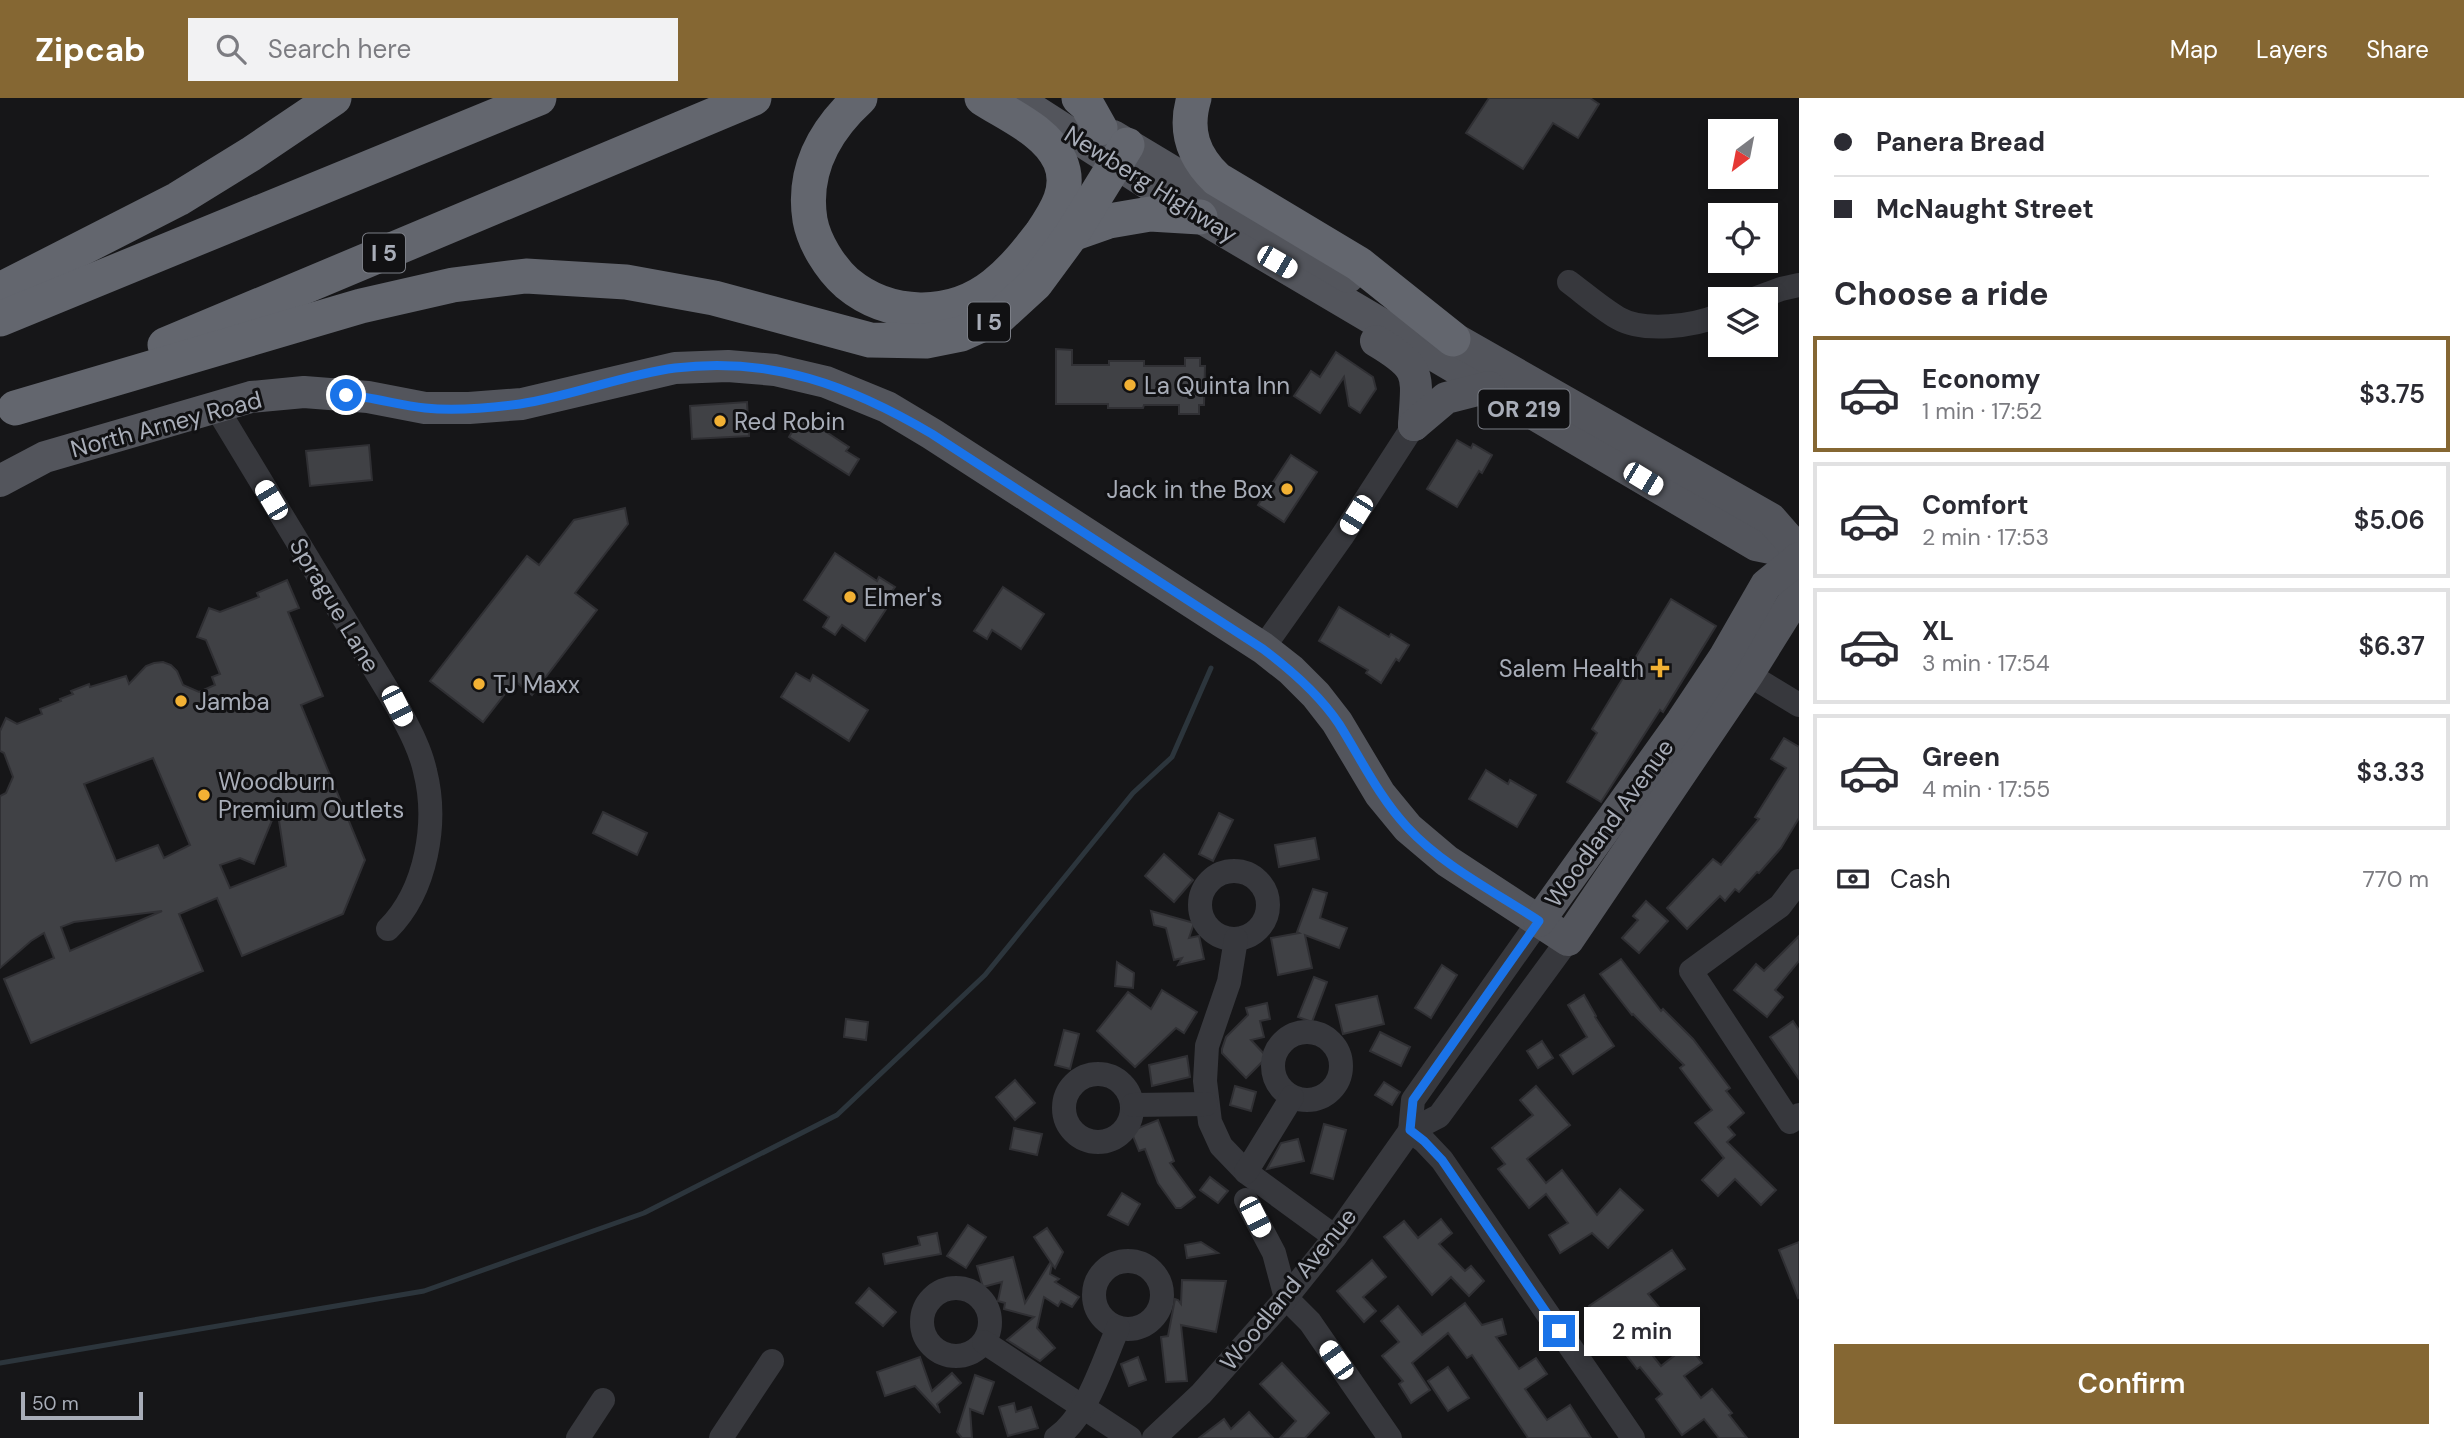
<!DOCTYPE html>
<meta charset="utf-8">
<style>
:root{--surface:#fff;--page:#f2f2f3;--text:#2b2b33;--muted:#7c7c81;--line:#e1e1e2;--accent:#856733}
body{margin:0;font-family:"DM Sans",sans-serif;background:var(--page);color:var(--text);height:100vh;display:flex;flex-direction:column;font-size:26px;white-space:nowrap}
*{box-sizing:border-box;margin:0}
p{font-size:23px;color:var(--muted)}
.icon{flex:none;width:38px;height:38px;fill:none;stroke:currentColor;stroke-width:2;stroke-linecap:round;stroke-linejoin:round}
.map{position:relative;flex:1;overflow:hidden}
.sheet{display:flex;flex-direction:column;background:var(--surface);width:665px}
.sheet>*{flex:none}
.hud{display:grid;align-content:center;height:154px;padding:0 35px;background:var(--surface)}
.needle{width:46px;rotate:212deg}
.buttons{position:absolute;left:1708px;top:21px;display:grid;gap:14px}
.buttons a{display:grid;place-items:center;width:70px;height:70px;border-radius:0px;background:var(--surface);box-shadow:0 4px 10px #0003;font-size:35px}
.scale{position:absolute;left:21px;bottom:18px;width:122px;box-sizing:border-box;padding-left:7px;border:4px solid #a8adb8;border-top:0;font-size:19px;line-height:24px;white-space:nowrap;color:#a8adb8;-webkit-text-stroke:5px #111113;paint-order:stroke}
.end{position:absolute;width:32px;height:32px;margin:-16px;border:9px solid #1a73e8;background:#fff;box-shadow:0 0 0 4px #fff}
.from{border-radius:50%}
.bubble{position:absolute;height:49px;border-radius:0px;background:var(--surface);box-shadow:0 4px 10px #0003;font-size:23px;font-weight:600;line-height:49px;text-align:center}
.car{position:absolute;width:21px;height:42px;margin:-21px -10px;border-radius:9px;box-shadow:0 0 5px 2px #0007;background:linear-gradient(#fff 24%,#345 0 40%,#fff 0 76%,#345 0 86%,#fff 0)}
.hud b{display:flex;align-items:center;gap:24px;height:66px;font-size:26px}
.hud b+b{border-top:2px solid var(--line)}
.hud i{width:18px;height:18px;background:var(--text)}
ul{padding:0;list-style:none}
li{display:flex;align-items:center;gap:21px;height:116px;margin:0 14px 10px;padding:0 21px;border:4px solid var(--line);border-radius:0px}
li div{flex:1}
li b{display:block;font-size:26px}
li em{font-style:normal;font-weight:600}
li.on{border-color:var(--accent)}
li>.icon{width:63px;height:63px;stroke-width:1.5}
h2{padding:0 35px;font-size:32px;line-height:84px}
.pay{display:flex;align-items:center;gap:18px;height:77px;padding:0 35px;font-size:26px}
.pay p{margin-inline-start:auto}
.primary-button{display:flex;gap:14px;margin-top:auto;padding:14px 35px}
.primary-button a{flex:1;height:80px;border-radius:0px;background:var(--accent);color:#fff;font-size:28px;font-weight:600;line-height:80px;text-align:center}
header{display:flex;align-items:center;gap:42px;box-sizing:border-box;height:98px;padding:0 35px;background:var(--accent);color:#fff}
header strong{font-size:33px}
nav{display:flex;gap:38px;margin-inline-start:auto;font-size:24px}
.search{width:490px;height:63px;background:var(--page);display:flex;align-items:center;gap:18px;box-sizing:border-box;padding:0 24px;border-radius:0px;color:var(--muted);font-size:26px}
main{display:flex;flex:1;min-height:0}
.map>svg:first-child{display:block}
</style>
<header>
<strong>Zipcab</strong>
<div class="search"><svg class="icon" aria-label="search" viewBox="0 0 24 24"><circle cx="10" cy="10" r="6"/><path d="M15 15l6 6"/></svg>Search here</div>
<nav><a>Map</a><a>Layers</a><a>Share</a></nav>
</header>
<main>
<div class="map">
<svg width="1799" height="1340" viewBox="0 0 1799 1340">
<rect width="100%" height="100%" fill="#161618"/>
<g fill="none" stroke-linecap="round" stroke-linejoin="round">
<!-- stream -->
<polyline stroke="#2c353c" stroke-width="5" points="0,1265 424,1193 644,1115 837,1017 985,877 1133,695 1172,659 1211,570"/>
</g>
<!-- building -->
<g fill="#404145" stroke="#303034" stroke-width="2" fill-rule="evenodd">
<polygon points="1489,0 1590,0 1599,6 1578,40 1553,25 1523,71 1466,35"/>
<polygon points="1056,251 1072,252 1072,267 1109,267 1109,263 1144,263 1144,268 1185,268 1185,260 1200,260 1200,268 1205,268 1204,307 1199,307 1199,316 1179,316 1179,307 1144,307 1143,310 1108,310 1108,306 1056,306"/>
<polygon points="1336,254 1373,279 1376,291 1360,315 1349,308 1344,279 1320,315 1294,298 1311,273 1320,279"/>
<polygon points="747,304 749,338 692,341 690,308"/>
<polygon points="802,318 849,349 846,353 859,361 849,377 789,339"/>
<polygon points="1457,342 1471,350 1473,346 1492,357 1482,375 1479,373 1457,409 1427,391"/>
<polygon points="369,347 372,382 310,388 306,353"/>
<polygon points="1291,357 1317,374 1284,424 1258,407"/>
<polygon points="625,410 628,426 575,495 597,512 532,597 515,583 483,624 430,583 527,458 539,467 574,422"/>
<polygon points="835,455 877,483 879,479 895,489 892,493 896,496 865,543 842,527 835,537 823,529 829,519 804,502"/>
<path d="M287,482l12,28 -11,4 35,84 -22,9 64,155 -22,54 -101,42 -25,-58 -38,16 24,57 -172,72 -27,-64 50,-21 -10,-25 -13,8 -31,27v-172l6,-3 7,-16 -9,-24 -4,-2v-20l6,-13 11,6 25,-10 -2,-5 21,-8 -1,-2 13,-5 -2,-3 18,-7 1,3 36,-11 3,8 17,-18 8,-3 9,-1 8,3 6,6 6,14 16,7 16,-7 -3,-8 8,-3 -14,-34 -9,-3 12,-29 11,4 39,-15 -2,-4zM153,660l37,87 -26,13 -6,-13 -42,16 -32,-77zM277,710l9,58 -56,22 -10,-23 20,-7 14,6zM162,813l-92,40 -9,-24 13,-5z"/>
<polygon points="1003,489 1044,516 1021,551 992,532 987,541 974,533"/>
<polygon points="1671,501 1716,528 1663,614 1660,612 1601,704 1567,684 1597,635 1592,631"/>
<polygon points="1339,509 1389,539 1391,536 1409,547 1399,563 1396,561 1381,585 1366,575 1368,572 1319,543"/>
<polygon points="796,575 810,583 813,577 868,612 849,643 781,599"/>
<polygon points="1784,640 1799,649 1799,720 1781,750 1759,775 1757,774 1739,794 1735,791 1725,803 1720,798 1687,831 1667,810 1713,761 1721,767 1759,721 1755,719 1786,670 1771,661"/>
<polygon points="1486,672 1508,686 1510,682 1536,697 1517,729 1469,701"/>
<polygon points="603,714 647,735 637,757 593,735"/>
<polygon points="1219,715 1233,722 1213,763 1199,756"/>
<polygon points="1315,740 1319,761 1279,769 1275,747"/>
<polygon points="1164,756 1193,782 1174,804 1145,778"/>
<polygon points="1313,791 1327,795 1320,820 1347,830 1339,850 1305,837 1312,870 1278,877 1271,840 1299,835 1297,834"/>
<polygon points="1646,803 1668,823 1639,855 1622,840 1638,822 1633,818"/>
<polygon points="1151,813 1194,825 1189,840 1199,838 1204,861 1178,867 1182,860 1174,862 1166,830 1154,827"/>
<polygon points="1799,838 1799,863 1775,892 1783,899 1767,919 1734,892 1756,866 1764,873"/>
<polygon points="1621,861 1661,913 1663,911 1693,941 1730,990 1726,993 1744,1015 1728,1029 1735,1037 1727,1044 1776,1092 1761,1107 1735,1081 1718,1098 1702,1082 1724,1060 1695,1025 1712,1012 1680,970 1684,967 1633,916 1632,917 1600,876"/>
<polygon points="1117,864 1134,875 1133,890 1115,888"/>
<polygon points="1442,867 1457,877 1431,920 1415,910"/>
<polygon points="1314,879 1327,884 1312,924 1298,919"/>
<polygon points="1162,892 1197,914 1184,935 1176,930 1135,969 1097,933 1128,894 1151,911"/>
<polygon points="1584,897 1596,918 1595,919 1614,948 1573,976 1560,957 1587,939 1568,907"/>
<polygon points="1377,898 1384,926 1343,936 1336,907"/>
<polygon points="1267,905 1270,921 1260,923 1264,939 1251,942 1267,959 1246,980 1222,955 1222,951 1226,939 1248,917 1246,910"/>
<polygon points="846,921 868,924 866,942 844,939"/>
<polygon points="1793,923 1799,932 1799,981 1770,939"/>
<polygon points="1064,932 1079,936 1070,971 1055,967"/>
<polygon points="1380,934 1410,949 1401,968 1370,953"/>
<polygon points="1542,943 1553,960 1538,970 1527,953"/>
<polygon points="1187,958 1190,979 1152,988 1149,967"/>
<polygon points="1015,982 1035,1005 1015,1022 996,999"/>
<polygon points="1384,984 1400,994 1392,1007 1375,997"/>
<polygon points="1235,988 1256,994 1251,1013 1230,1007"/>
<polygon points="1536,988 1570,1027 1527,1061 1546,1085 1562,1072 1597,1117 1620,1091 1643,1112 1608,1150 1592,1135 1560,1155 1549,1137 1568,1125 1546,1096 1529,1110 1498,1071 1505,1066 1492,1050 1533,1017 1520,1002"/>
<polygon points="1158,1022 1174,1063 1170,1065 1195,1099 1181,1110 1176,1110 1158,1085 1145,1051 1139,1053 1131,1033"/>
<polygon points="1324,1026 1346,1032 1333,1081 1311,1075"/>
<polygon points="1014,1030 1042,1036 1037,1057 1010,1051"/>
<polygon points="1298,1041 1304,1063 1267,1071 1281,1045"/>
<polygon points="1210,1079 1228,1093 1218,1105 1200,1092"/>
<polygon points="1122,1095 1140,1106 1128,1127 1108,1117"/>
<polygon points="1441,1121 1452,1135 1439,1146 1465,1173 1471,1168 1484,1183 1469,1198 1451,1179 1432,1197 1384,1139 1404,1123 1418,1140"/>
<polygon points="968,1127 986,1139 966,1170 947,1158"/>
<polygon points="1047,1130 1063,1154 1055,1170 1052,1166 1050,1176 1059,1181 1055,1184 1079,1199 1072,1209 1061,1203 1058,1208 1044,1199 1037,1230 1055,1250 1040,1263 1007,1242 1034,1219 1004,1211 1005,1205 998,1203 1002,1184 983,1189 977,1168 1013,1159 1025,1205 1050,1165 1052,1166 1034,1139"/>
<polygon points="937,1135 941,1156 885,1166 883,1156 920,1147 918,1139"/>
<polygon points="1201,1144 1218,1155 1187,1160 1185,1147"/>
<polygon points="1799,1144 1799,1199 1798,1200 1779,1152"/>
<polygon points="1672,1152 1685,1171 1648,1196 1668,1220 1640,1242 1661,1268 1688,1247 1702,1265 1684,1278 1701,1300 1712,1291 1732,1315 1729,1317 1747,1340 1719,1340 1704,1321 1682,1337 1656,1301 1662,1296 1640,1269 1637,1271 1589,1208"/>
<polygon points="1372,1162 1386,1179 1363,1199 1376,1213 1364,1224 1337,1193"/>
<polygon points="1182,1182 1226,1183 1216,1234 1181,1227 1187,1283 1166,1284 1161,1239 1168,1238 1175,1201 1178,1202 1181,1206"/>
<polygon points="869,1190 896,1214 883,1228 856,1205"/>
<polygon points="1465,1205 1482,1227 1502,1221 1506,1236 1496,1239 1519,1271 1536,1260 1547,1276 1525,1291 1547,1322 1570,1307 1591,1340 1528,1340 1472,1257 1467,1260 1448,1235 1412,1265 1430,1292 1411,1305 1399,1286 1403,1283 1382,1258 1399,1244 1381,1223 1398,1208 1422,1237"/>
<polygon points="920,1259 932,1293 952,1275 961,1285 937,1306 940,1315 915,1288 885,1298 877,1274"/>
<polygon points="1138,1259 1146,1282 1129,1288 1121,1266"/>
<polygon points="1282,1265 1329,1315 1305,1340 1280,1340 1296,1323 1260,1286"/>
<polygon points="1448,1269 1469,1300 1448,1313 1428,1283"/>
<polygon points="975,1277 994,1284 983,1316 970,1311 972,1340 962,1340 957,1334"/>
<polygon points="1014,1305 1016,1314 1031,1309 1038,1330 1008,1338 999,1309"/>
<polygon points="1249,1314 1273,1340 1199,1340 1224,1321 1231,1331"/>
</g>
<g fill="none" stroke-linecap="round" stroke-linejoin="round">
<!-- minor -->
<g stroke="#37383d" stroke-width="24">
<path d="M1569,184c16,12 32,26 49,36 26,15 76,8 102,-3"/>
<polyline points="1754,201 1781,191 1799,187"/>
<path d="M216,309l181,299c11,21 23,42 28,65 13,51 2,119 -37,158"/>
<polyline points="1263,550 1343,437 1414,327"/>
<polyline points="1748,576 1799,607"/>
<circle cx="1234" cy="807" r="34"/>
<polyline points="1799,783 1780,808 1691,873 1790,1024 1799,1017"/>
<polyline points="1236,841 1229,884 1207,948 1205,983 1210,1024 1221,1048 1246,1074 1335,1139"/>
<circle cx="1307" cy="968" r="34"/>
<circle cx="1098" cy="1010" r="34"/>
<polyline points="1133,1007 1206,1006"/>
<polyline points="1410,1033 1424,1043 1442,1062 1633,1340"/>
<polyline points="1410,1033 1413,1002 1539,823"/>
<polyline points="1246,1074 1292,999"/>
<polyline points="1246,1102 1274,1155 1286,1200 1310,1224 1390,1340"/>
<circle cx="1128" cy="1197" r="34"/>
<circle cx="956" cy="1224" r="34"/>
<polyline points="984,1244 1130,1340"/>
<polyline points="578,1340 603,1302"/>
<polyline points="721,1340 772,1263"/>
<path d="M1056,1340c31,-21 47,-76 62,-110"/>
<polyline points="1154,1340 1201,1296 1286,1200 1335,1139 1410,1033 1439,1018 1568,842"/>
</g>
<!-- major -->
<g stroke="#53555c" stroke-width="32">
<polyline points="1015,0 1200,119 1756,447 1799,456"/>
<polyline points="1113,38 1348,179"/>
<polyline points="1432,228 1771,421 1799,453"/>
<path d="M1376,243c47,28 41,33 38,84"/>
<polyline points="1414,327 1446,300 1489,289"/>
<polyline points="0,383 45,359 251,299 304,294 368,299 425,310 469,310 522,306 675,270 728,268 775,272 826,284 887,309 932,336 1263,550 1291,572 1316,597 1337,624 1380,696 1408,730 1447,763 1568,842 1748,576 1796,499 1799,480"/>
<polyline points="1539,823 1682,623 1724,560 1766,487 1799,460"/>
</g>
<!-- highway -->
<g stroke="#63666e" stroke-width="35">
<path d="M860,0c-35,32 -58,72 -50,122 4,22 20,48 37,63 42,35 104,36 147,2 19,-15 33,-33 47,-51 15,-22 31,-46 19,-73 -13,-30 -52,-46 -78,-63"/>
<polyline points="1079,0 1087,7 1100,30"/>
<path d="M1194,0c-10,33 -1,58 23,81l142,85 94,75"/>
<polyline points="1072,136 1109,123 1150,116 1200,119"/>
<polyline points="0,192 178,101 251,56 334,0"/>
<polyline points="0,221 539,0"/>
<polyline points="165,247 754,0"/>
<polyline points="15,310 361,208 453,187 526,178 626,184 714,200 870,242 926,243 961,236 999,219 1036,185 1072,136 1127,47"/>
</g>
</g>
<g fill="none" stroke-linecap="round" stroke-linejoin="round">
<!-- route -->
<path stroke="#1a73e8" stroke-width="9" d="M346,297c27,2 52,10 79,13 30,3 65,0 95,-4 52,-8 103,-29 155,-36 97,-12 176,18 257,66l331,215c28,21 56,45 76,75 22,35 40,73 68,103 36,39 88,65 132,94l-126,179 -3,30 14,11 18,19 117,171"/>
</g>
<!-- markers -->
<g fill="#f2b134" stroke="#111113" stroke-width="2.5">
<circle cx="1130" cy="287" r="7"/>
<circle cx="720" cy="323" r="7"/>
<circle cx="1287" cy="391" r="7"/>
<circle cx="850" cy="499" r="7"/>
<path d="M1656.5 559.5h7v7h7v7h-7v7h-7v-7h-7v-7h7z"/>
<circle cx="479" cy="586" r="7"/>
<circle cx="181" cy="603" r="7"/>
<circle cx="204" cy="697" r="7"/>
</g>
<g text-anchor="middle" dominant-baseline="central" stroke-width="6" stroke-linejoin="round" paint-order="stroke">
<!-- shield labels -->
<g fill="#111113" stroke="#7b7e86" stroke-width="2">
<rect x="363" y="135.5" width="42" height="39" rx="5"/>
<rect x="968" y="204.5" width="42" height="39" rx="5"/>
<rect x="1478.5" y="291.5" width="91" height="39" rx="5"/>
</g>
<g font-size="23" font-weight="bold" fill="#a8adb8">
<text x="384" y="155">I 5</text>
<text x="989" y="224">I 5</text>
<text x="1524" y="311">OR 219</text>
</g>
<!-- street labels -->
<g font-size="24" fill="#a8adb8" stroke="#111113">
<text transform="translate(1151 86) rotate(32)">Newberg Highway</text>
<text transform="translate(166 326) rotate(-15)">North Arney Road</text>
<text transform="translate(335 507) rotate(59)">Sprague Lane</text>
<text transform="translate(1609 725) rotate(-54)">Woodland Avenue</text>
<text transform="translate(1288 1191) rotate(-51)">Woodland Avenue</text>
</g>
<!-- poi labels -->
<g font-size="24" fill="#a8adb8" stroke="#111113" text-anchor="start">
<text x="1144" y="287">La Quinta Inn</text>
<text x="734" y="323">Red Robin</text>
<text x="1273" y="391" text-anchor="end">Jack in the Box</text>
<text x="864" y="499">Elmer's</text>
<text x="1644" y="570" text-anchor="end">Salem Health</text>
<text x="493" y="586">TJ Maxx</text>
<text x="195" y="603">Jamba</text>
<text x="218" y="683">Woodburn<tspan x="218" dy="28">Premium Outlets</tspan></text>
</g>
</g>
</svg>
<div class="buttons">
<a><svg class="needle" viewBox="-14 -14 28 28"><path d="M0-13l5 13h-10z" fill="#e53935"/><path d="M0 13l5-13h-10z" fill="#7c7c81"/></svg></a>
<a><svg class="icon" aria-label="locate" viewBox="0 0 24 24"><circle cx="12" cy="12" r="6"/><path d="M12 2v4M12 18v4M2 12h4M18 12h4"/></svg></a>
<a><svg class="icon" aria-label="layers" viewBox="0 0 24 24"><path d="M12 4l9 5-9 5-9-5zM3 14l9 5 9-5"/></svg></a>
</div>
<div class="scale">50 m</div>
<i class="end from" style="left:346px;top:297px"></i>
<i class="end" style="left:1559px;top:1233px"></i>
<div class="bubble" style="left:1584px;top:1209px;width:116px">2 min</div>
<i class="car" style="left:1277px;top:164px;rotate:120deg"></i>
<i class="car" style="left:1643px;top:381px;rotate:121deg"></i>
<i class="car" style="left:271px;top:402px;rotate:329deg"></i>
<i class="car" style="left:1356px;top:417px;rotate:212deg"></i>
<i class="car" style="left:397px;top:608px;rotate:153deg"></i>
<i class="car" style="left:1255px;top:1119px;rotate:153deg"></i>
<i class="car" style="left:1336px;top:1262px;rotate:325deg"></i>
</div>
<section class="sheet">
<div class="hud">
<b><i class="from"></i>Panera Bread</b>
<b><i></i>McNaught Street</b>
</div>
<h2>Choose a ride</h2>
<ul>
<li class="on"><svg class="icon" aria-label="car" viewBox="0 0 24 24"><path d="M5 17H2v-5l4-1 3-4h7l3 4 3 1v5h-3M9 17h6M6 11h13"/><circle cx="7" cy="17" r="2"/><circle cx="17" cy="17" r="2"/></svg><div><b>Economy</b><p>1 min · 17:52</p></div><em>$3.75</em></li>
<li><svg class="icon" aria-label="car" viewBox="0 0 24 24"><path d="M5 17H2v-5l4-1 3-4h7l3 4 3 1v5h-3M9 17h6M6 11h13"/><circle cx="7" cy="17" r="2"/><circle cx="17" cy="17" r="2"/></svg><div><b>Comfort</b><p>2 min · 17:53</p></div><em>$5.06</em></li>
<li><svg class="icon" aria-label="car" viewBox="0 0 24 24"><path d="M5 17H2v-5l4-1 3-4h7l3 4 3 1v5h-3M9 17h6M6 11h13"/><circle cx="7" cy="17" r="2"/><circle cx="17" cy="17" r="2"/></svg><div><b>XL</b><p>3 min · 17:54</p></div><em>$6.37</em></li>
<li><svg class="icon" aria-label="car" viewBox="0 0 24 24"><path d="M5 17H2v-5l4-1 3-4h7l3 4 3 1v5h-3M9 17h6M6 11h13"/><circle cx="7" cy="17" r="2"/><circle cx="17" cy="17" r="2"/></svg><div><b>Green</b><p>4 min · 17:55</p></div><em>$3.33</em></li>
</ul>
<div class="pay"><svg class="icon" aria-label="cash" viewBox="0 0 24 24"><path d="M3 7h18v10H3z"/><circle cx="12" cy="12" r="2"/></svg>Cash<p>770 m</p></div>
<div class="primary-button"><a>Confirm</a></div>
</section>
</main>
